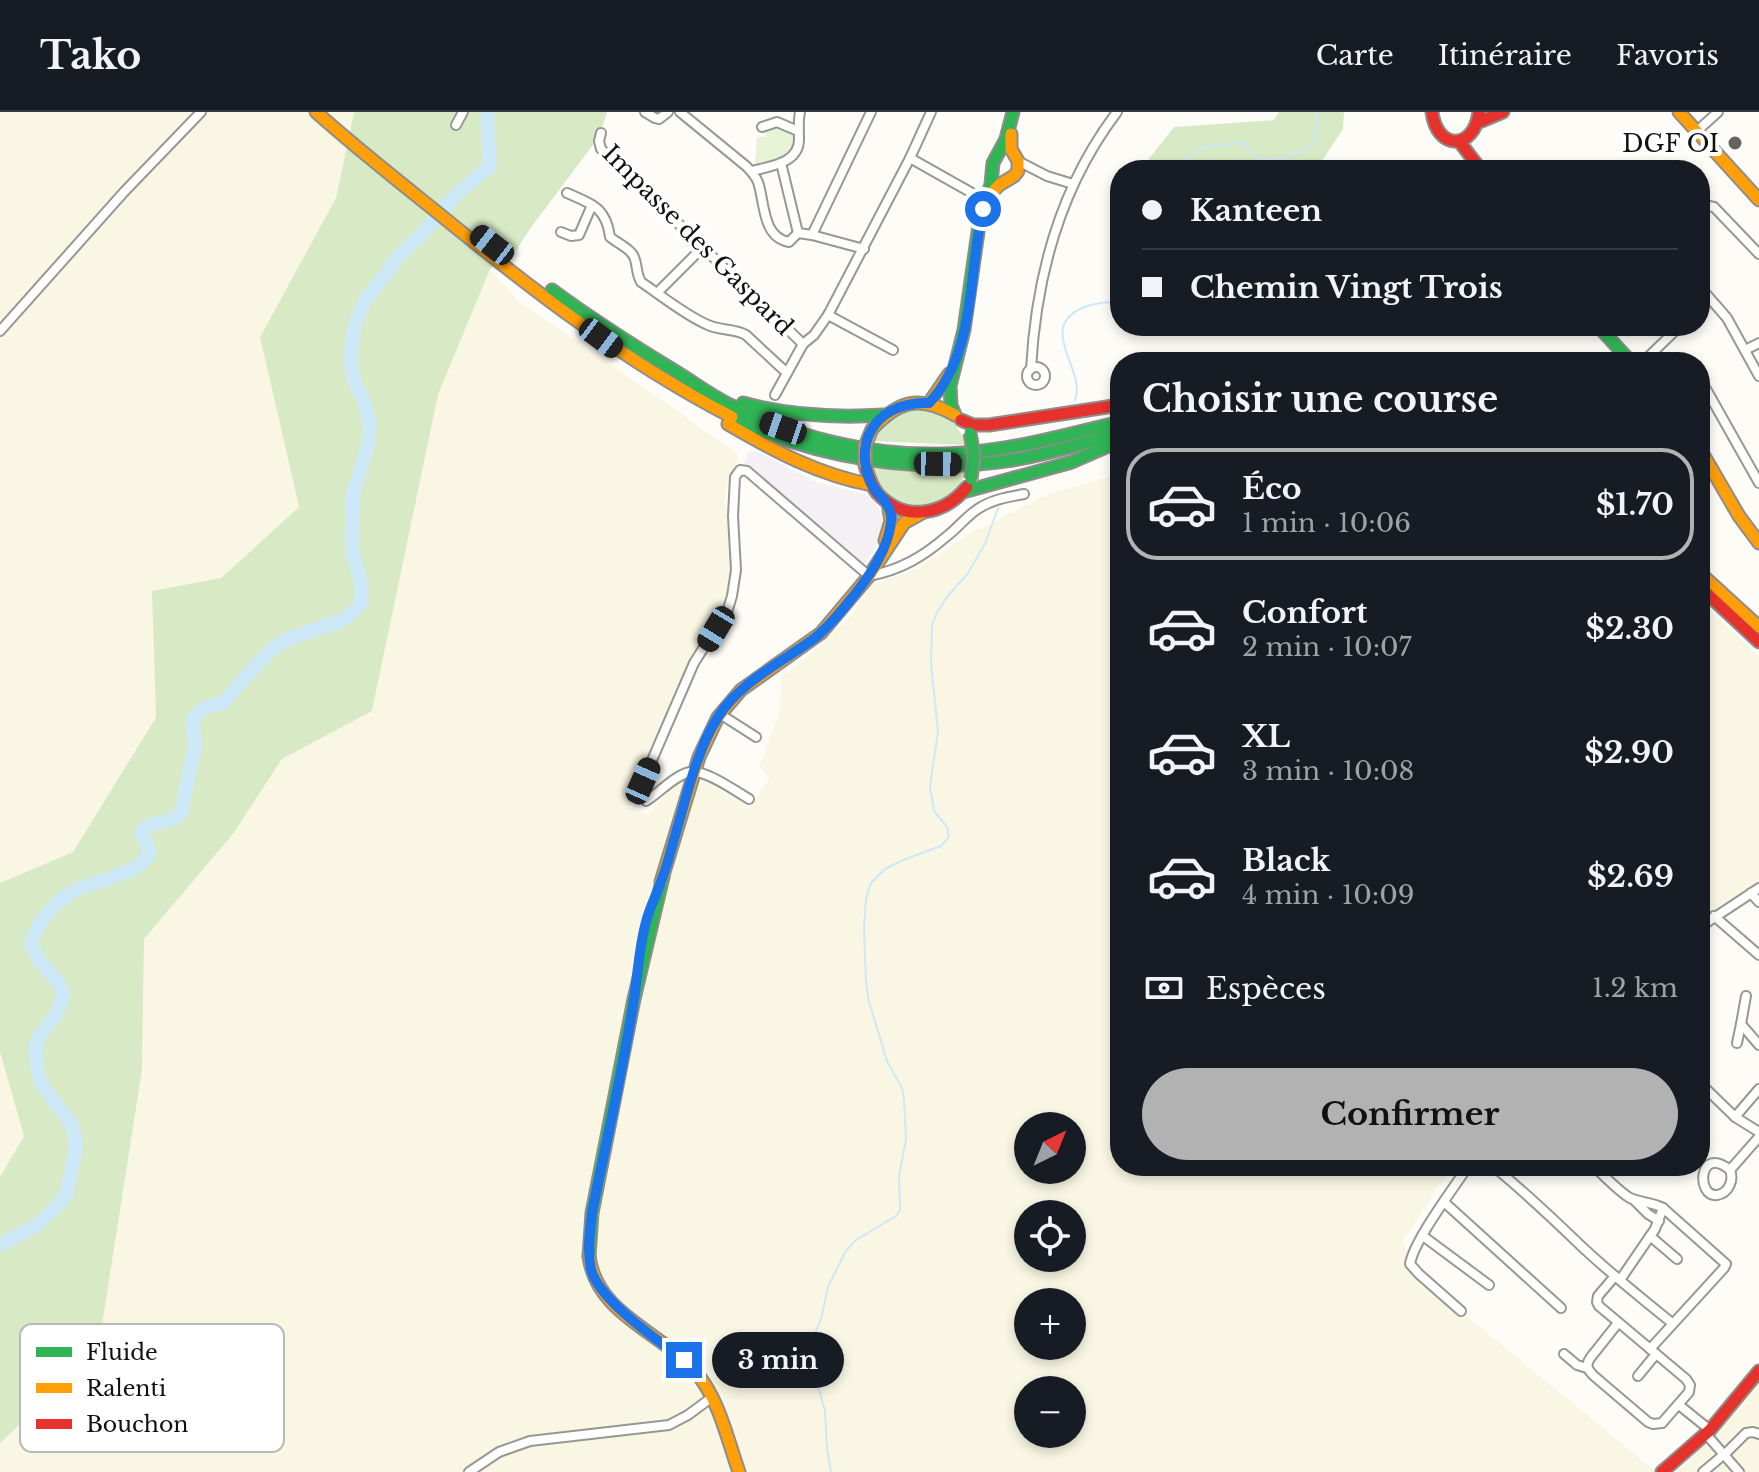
<!DOCTYPE html>
<html lang="fr">
<meta charset="utf-8">
<style>
:root{--surface:#171b24;--page:#20242c;--text:#f1f3f6;--muted:#9ea1a6;--line:#363941;--accent:#b2b2b3}
body{margin:0;font-family:"Libre Baskerville",serif;background:var(--page);color:var(--text);height:100vh;display:flex;flex-direction:column;font-size:30px;white-space:nowrap}
*{box-sizing:border-box;margin:0}
p{font-size:26px;color:var(--muted)}
.icon{flex:none;width:44px;height:44px;fill:none;stroke:currentColor;stroke-width:2;stroke-linecap:round;stroke-linejoin:round}
.map{position:relative;flex:1;overflow:hidden}
.panel{position:absolute;left:1110px;top:240px;width:600px;height:824px;display:flex;flex-direction:column;background:var(--surface);border-radius:32px;box-shadow:0 4px 12px #0003}
.panel>*{flex:none}
.top-card{position:absolute;left:1110px;top:48px;width:600px;height:176px;border-radius:32px;box-shadow:0 4px 12px #0003;display:grid;align-content:center;height:176px;padding:0 32px;background:var(--surface)}
.needle{width:52px;rotate:43deg}
.controls{position:absolute;left:1014px;top:1000px;display:grid;gap:16px}
.controls a{display:grid;place-items:center;width:72px;height:72px;border-radius:50%;background:var(--surface);box-shadow:0 4px 12px #0003;font-size:40px}
.end{position:absolute;width:36px;height:36px;margin:-18px;border:10px solid #1a73e8;background:#fff;box-shadow:0 0 0 4px #fff}
.from{border-radius:50%}
.bubble{position:absolute;height:56px;border-radius:28px;background:var(--surface);box-shadow:0 4px 12px #0003;font-size:26px;font-weight:700;line-height:56px;text-align:center}
.car{position:absolute;width:24px;height:48px;margin:-24px -12px;border-radius:10px;box-shadow:0 0 6px 2px #0007;background:linear-gradient(#222 24%,#8ab4d8 0 40%,#222 0 76%,#8ab4d8 0 86%,#222 0)}
.top-card b{display:flex;align-items:center;gap:28px;height:76px;font-size:30px}
.top-card b+b{border-top:2px solid var(--line)}
.top-card i{width:20px;height:20px;background:var(--text)}
ul{padding:0;list-style:none}
li{display:flex;align-items:center;gap:24px;height:112px;margin:0 16px 12px;padding:0 16px;border:4px solid transparent;border-radius:32px}
li div{flex:1}
li b{display:block;font-size:30px}
li em{font-style:normal;font-weight:700}
li.active{border-color:var(--accent)}
li>.icon{width:72px;height:72px;stroke-width:1.5}
h2{padding:0 32px;font-size:36px;line-height:96px}
.pay{display:flex;align-items:center;gap:20px;height:88px;padding:0 32px;font-size:30px}
.pay p{margin-inline-start:auto}
.primary-button{display:flex;gap:16px;margin-top:auto;padding:16px 32px}
.primary-button a{flex:1;height:92px;border-radius:48px;background:var(--accent);color:#111;font-size:32px;font-weight:700;line-height:92px;text-align:center}
header{display:flex;align-items:center;gap:48px;box-sizing:border-box;height:112px;padding:0 40px;background:var(--surface);border-bottom:2px solid var(--line)}
header strong{font-size:38px}
nav{display:flex;gap:44px;margin-inline-start:auto;font-size:28px}
.map>svg:first-child{display:block}
</style>
<header>
<strong>Tako</strong>
<nav><a>Carte</a><a>Itinéraire</a><a>Favoris</a></nav>
</header>
<div class="map">
<svg width="1759" height="1360" viewBox="0 0 1759 1360">
<rect width="100%" height="100%" fill="#fdfcf7"/>
<!-- industrial -->
<polygon fill="#f5f0f3" points="749,339 758,340 770,346 816,370 864,382 871,386 882,400 884,417 875,436 863,454 744,351"/>
<!-- farmland -->
<g fill="#f9f7e4" fill-rule="evenodd">
<polygon points="0,0 354,0 336,86 260,225 299,395 221,466 153,479 156,604 73,740 0,771"/>
<path d="M490,157l29,33 76,51 143,101v5l-10,20 -3,20 7,55 -2,28 -7,25 -34,53 -60,147 18,8 24,-26 22,-13 57,30 20,-29 -11,-10 20,-53 2,-37 38,-30 34,-33 17,-28 46,-17 55,-36 78,-39 71,-20v692h332l-49,74 7,24 8,12 236,194h8l97,-102v104h-1759v-29l98,-92 44,-281 2,-131 89,-105 49,-75 90,-48 66,-316zM1028,1014h44v44h-44zM1028,1102h44v44h-44zM1028,1190h44v44h-44zM1028,1278h44v44h-44z"/>
<polygon points="1700,489 1759,545 1759,771 1700,808"/>
<polygon points="0,940 24,1024 0,1065"/>
</g>
<!-- green -->
<path fill="#e7f3d7" d="M778,13l16,7c1,32 -13,27 -39,33l2,-28h9v-9z"/>
<!-- forest -->
<g fill="#d8eac5">
<polygon points="354,0 607,0 599,25 532,114 517,137 490,157 438,283 372,599 282,647 233,722 144,827 142,958 98,1239 0,1331 0,1065 24,1024 0,940 0,771 73,740 156,605 152,479 221,466 299,395 260,225 336,86"/>
<polygon points="1279,0 1344,0 1343,17 1316,58 1140,58 1174,15 1274,8"/>
<path d="M914,296c32,3 39,9 53,37l-94,-4c11,-22 19,-26 41,-33z"/>
<path d="M871,355l46,4 50,-1c-13,32 -38,44 -70,31 -8,-3 -16,-9 -20,-16 -3,-5 -4,-13 -6,-18z"/>
</g>
<g fill="none" stroke-linecap="round" stroke-linejoin="round">
<!-- stream -->
<g stroke="#cde8f7" stroke-width="2">
<path d="M1178,58c19,-29 35,-24 66,-27 3,5 7,11 13,15 11,6 48,-4 55,-14 5,-7 3,-23 6,-32"/>
<path d="M1075,288c12,-30 -39,-71 7,-92 13,-5 25,-7 38,-5"/>
<polyline points="831,1360 827,1337 825,1298 813,1259 811,1231 821,1207 828,1175 845,1140 856,1128 896,1104 900,1098 899,1064 906,1028 904,987 902,976 887,949 869,890 866,871 864,815 866,787 871,771 885,757 903,748 941,734 949,725 947,715 934,699 930,675 938,619 931,552 932,513 936,502 947,485 968,461 985,432 998,396"/>
</g>
<!-- river -->
<path stroke="#cde8f7" stroke-width="14" d="M0,1133l37,-20 23,-22 6,-8 10,-45 -3,-23 -32,-44 -3,-10 -3,-25 3,-10 17,-22 8,-18 -1,-9 -4,-7 -19,-22 -8,-16c6,-22 22,-41 43,-53 20,-11 67,-16 76,-39l-8,-17v-5c11,-10 27,-5 39,-17l14,-67 -2,-26 5,-8 11,-6 14,-3 27,-31 20,-21 11,-8 12,-6 47,-16 10,-6 10,-11 2,-7 -1,-14 -9,-33 1,-56 15,-48 2,-20 -5,-21 -12,-28 -3,-19 5,-34 9,-22 34,-45 21,-20 37,-42 34,-29 -3,-54"/>
<!-- street casing -->
<g stroke="#979795" stroke-width="12">
<g id="street">
<polyline points="645,0 655,6 659,7 668,0"/>
<path d="M680,0l66,54c5,5 9,9 12,16 7,21 4,55 31,60l9,-9"/>
<polyline points="456,13 463,0"/>
<polyline points="762,15 777,10 798,19"/>
<polyline points="1697,19 1718,0"/>
<polyline points="601,21 599,29 601,37 803,232"/>
<polyline points="910,46 972,81"/>
<polyline points="1018,49 1047,64 1073,72"/>
<polyline points="781,51 798,121"/>
<path d="M752,59c19,-5 48,-8 47,-33 0,-9 -1,-17 1,-26"/>
<path d="M567,81c25,11 39,14 43,44 7,6 18,10 23,18 5,8 2,16 8,27 21,14 45,34 67,43 13,6 26,3 38,10l41,38"/>
<polyline points="1700,98 1709,94 1714,95 1759,142"/>
<polyline points="561,120 571,124 579,123 592,93"/>
<polyline points="798,121 812,123 864,137"/>
<polyline points="812,123 871,0"/>
<polyline points="1700,175 1727,206 1759,264"/>
<polyline points="657,181 702,136"/>
<polyline points="828,203 893,238"/>
<polyline points="0,219 124,80 201,0"/>
<polyline points="1745,238 1759,231"/>
<polyline points="1643,250 1680,214"/>
<circle cx="1036" cy="264" r="9"/>
<path d="M1031,257c5,-93 29,-182 86,-257"/>
<polyline points="1700,274 1706,277 1759,371"/>
<polyline points="775,283 803,232 814,223 828,203 910,46 931,0"/>
<polyline points="720,602 756,625"/>
<path d="M749,687c-12,-7 -44,-30 -59,-27 -15,3 -31,21 -44,29l-3,-7v-13l51,-118 34,-54 4,-13 4,-26 -3,-54 2,-39 5,-7 7,1 122,105c31,-6 54,-19 78,-40 12,-9 21,-22 34,-29 13,-8 28,-10 43,-13"/>
<polyline points="1751,781 1759,790"/>
<polyline points="1714,804 1759,843"/>
<polyline points="1700,815 1759,776"/>
<polyline points="1746,884 1741,912 1759,933"/>
<polyline points="1737,931 1741,912"/>
<polyline points="1700,971 1735,1005 1759,1020"/>
<polyline points="1735,1005 1759,977"/>
<path d="M1493,1054c29,24 57,50 84,76 30,29 63,55 95,81"/>
<path d="M1593,1054c12,10 24,24 37,32 11,5 23,4 33,10l63,56 -2,4 -74,81"/>
<path d="M1730,1058c-32,-26 -34,28 -13,25 12,-2 17,-15 13,-25l29,-33"/>
<polyline points="1635,1089 1648,1102 1659,1109"/>
<polyline points="1444,1090 1561,1196"/>
<polyline points="1423,1124 1489,1173"/>
<polyline points="1650,1124 1677,1147"/>
<path d="M1615,1164l-17,20 -1,6 2,4 87,73 4,6 -1,7 -27,31 -9,1 -5,-2 -54,-46c-7,-7 -9,-11 -3,-19l27,-34"/>
<polyline points="1620,1168 1655,1117 1663,1096"/>
<path d="M1461,1199l-42,-37 -9,-10c4,-24 44,-76 58,-98"/>
<polyline points="1564,1242 1577,1253 1587,1256"/>
<polyline points="1638,1264 1656,1242"/>
<polyline points="1679,1293 1710,1318"/>
<polyline points="1706,1322 1739,1360"/>
<polyline points="469,1360 499,1340 530,1329 669,1313 688,1303 711,1286"/>
<polyline points="1703,1360 1728,1339 1746,1321 1753,1320 1759,1322"/>
</g>
</g>
<!-- fast casing -->
<g stroke="#8e8d8b" stroke-width="15">
<g id="fast">
<path d="M552,178c39,29 80,55 121,80 20,12 37,25 57,35 66,33 144,52 217,49 59,-2 116,-18 173,-32"/>
<polyline points="1598,214 1631,250"/>
<path d="M743,291c47,13 93,15 141,12"/>
<polyline points="955,303 951,293 950,274 964,218 979,113 991,72 993,51 1006,27 1013,0"/>
<path d="M732,305c84,42 187,57 281,43 36,-6 72,-17 107,-27"/>
<polyline points="963,380 1072,350 1120,329"/>
<polyline points="589,1144 592,1101 634,887 663,765"/>
</g>
</g>
<!-- slow casing -->
<g stroke="#8e8d8b" stroke-width="15">
<g id="slow">
<path d="M316,0c39,35 81,68 122,101 92,75 187,149 294,204"/>
<polyline points="1679,0 1759,88"/>
<polyline points="989,84 999,73 1014,64 1018,59 1018,49 1011,37 1011,22"/>
<polyline points="929,291 949,262"/>
<path d="M728,312c46,27 91,51 144,61"/>
<path d="M872,317c27,-29 48,-34 83,-14"/>
<polyline points="1700,337 1739,404 1759,431"/>
<polyline points="885,429 891,409 888,391"/>
<polyline points="1700,461 1759,515"/>
<polyline points="661,770 699,645 718,605 741,578 821,521 869,464 904,411 922,401"/>
<path d="M589,1144c7,58 72,76 106,115 24,28 32,67 44,101"/>
</g>
</g>
<!-- jam casing -->
<g stroke="#8e8d8b" stroke-width="15">
<g id="jam">
<path d="M1432,0c5,39 42,39 47,0"/>
<polyline points="1479,10 1503,0"/>
<polyline points="1459,29 1481,58"/>
<polyline points="961,308 973,313 989,313 1120,293"/>
<path d="M865,353c3,10 6,21 13,29 27,29 66,21 89,-7"/>
<polyline points="1700,475 1759,530"/>
<polyline points="1662,1360 1710,1318 1759,1259"/>
</g>
</g>
<!-- street -->
<use href="#street" stroke="#fffffe" stroke-width="8"/>
<!-- fast -->
<use href="#fast" stroke="#30b455" stroke-width="11"/>
<!-- slow -->
<use href="#slow" stroke="#ff9f0a" stroke-width="11"/>
<!-- jam -->
<use href="#jam" stroke="#e5322d" stroke-width="11"/>
<!-- fast-bridge casing -->
<g stroke="#8e8d8b" stroke-width="15" stroke-linecap="butt">
<polyline id="fast-bridge" points="970,321 974,344 971,367"/>
</g>
<!-- slow-bridge casing -->
<g stroke="#8e8d8b" stroke-width="15" stroke-linecap="butt">
<polyline id="slow-bridge" points="865,353 865,334 872,317"/>
</g>
<!-- fast-bridge -->
<use href="#fast-bridge" stroke="#30b455" stroke-width="11"/>
<!-- slow-bridge -->
<use href="#slow-bridge" stroke="#ff9f0a" stroke-width="11"/>
</g>
<g fill="none" stroke-linecap="round" stroke-linejoin="round">
<!-- route -->
<path stroke="#1a73e8" stroke-width="10" d="M684,1248c-26,-20 -85,-59 -93,-91 -4,-18 -1,-38 1,-56 14,-71 31,-142 42,-214 4,-26 5,-52 12,-77 4,-16 12,-30 17,-46 5,-13 8,-27 12,-40 12,-40 21,-84 43,-119 23,-36 65,-55 98,-80 16,-13 51,-56 61,-75 7,-12 15,-32 14,-46 -2,-16 -15,-21 -21,-35 -18,-46 13,-80 59,-78 48,-51 39,-131 54,-194"/>
</g>
<!-- markers -->
<circle fill="#646362" stroke="#fff" stroke-width="3" cx="1735" cy="31" r="8"/>
<g text-anchor="middle" dominant-baseline="central" stroke-width="8" stroke-linejoin="round" paint-order="stroke">
<!-- poi labels -->
<g font-size="24" fill="#111" stroke="#fff" text-anchor="end">
<text x="1719" y="31">DGF OI</text>
</g>
<!-- street labels -->
<g font-size="24" fill="#111" stroke="#fff">
<text transform="translate(698 128) rotate(45)">Impasse des Gaspard</text>
</g>
</g>
<!-- legend -->
<rect x="20" y="1212" width="264" height="128" rx="12" fill="#fff" stroke="#b8b8b8" stroke-width="2"/>
<rect x="36" y="1235" width="36" height="10" fill="#30b455"/>
<rect x="36" y="1271" width="36" height="10" fill="#ff9f0a"/>
<rect x="36" y="1307" width="36" height="10" fill="#e5322d"/>
<g font-size="22" fill="#111">
<text x="86" y="1248">Fluide</text>
<text x="86" y="1284">Ralenti</text>
<text x="86" y="1320">Bouchon</text>
</g>
</svg>
<div class="controls">
<a><svg class="needle" viewBox="-14 -14 28 28"><path d="M0-13l5 13h-10z" fill="#e53935"/><path d="M0 13l5-13h-10z" fill="#9ea1a6"/></svg></a>
<a><svg class="icon" aria-label="locate" viewBox="0 0 24 24"><circle cx="12" cy="12" r="6"/><path d="M12 2v4M12 18v4M2 12h4M18 12h4"/></svg></a>
<a>+</a>
<a>−</a>
</div>
<i class="end from" style="left:983px;top:97px"></i>
<i class="end" style="left:684px;top:1248px"></i>
<div class="bubble" style="left:712px;top:1220px;width:132px">3 min</div>
<i class="car" style="left:492px;top:133px;rotate:308deg"></i>
<i class="car" style="left:601px;top:226px;rotate:127deg"></i>
<i class="car" style="left:783px;top:316px;rotate:289deg"></i>
<i class="car" style="left:938px;top:352px;rotate:91deg"></i>
<i class="car" style="left:716px;top:517px;rotate:211deg"></i>
<i class="car" style="left:643px;top:669px;rotate:24deg"></i>
<div class="top-card">
<b><i class="from"></i>Kanteen</b>
<b><i></i>Chemin Vingt Trois</b>
</div>
<section class="panel">
<h2>Choisir une course</h2>
<ul>
<li class="active"><svg class="icon" aria-label="car" viewBox="0 0 24 24"><path d="M5 17H2v-5l4-1 3-4h7l3 4 3 1v5h-3M9 17h6M6 11h13"/><circle cx="7" cy="17" r="2"/><circle cx="17" cy="17" r="2"/></svg><div><b>Éco</b><p>1 min · 10:06</p></div><em>$1.70</em></li>
<li><svg class="icon" aria-label="car" viewBox="0 0 24 24"><path d="M5 17H2v-5l4-1 3-4h7l3 4 3 1v5h-3M9 17h6M6 11h13"/><circle cx="7" cy="17" r="2"/><circle cx="17" cy="17" r="2"/></svg><div><b>Confort</b><p>2 min · 10:07</p></div><em>$2.30</em></li>
<li><svg class="icon" aria-label="car" viewBox="0 0 24 24"><path d="M5 17H2v-5l4-1 3-4h7l3 4 3 1v5h-3M9 17h6M6 11h13"/><circle cx="7" cy="17" r="2"/><circle cx="17" cy="17" r="2"/></svg><div><b>XL</b><p>3 min · 10:08</p></div><em>$2.90</em></li>
<li><svg class="icon" aria-label="car" viewBox="0 0 24 24"><path d="M5 17H2v-5l4-1 3-4h7l3 4 3 1v5h-3M9 17h6M6 11h13"/><circle cx="7" cy="17" r="2"/><circle cx="17" cy="17" r="2"/></svg><div><b>Black</b><p>4 min · 10:09</p></div><em>$2.69</em></li>
</ul>
<div class="pay"><svg class="icon" aria-label="cash" viewBox="0 0 24 24"><path d="M3 7h18v10H3z"/><circle cx="12" cy="12" r="2"/></svg>Espèces<p>1.2 km</p></div>
<div class="primary-button"><a>Confirmer</a></div>
</section>
</div>
